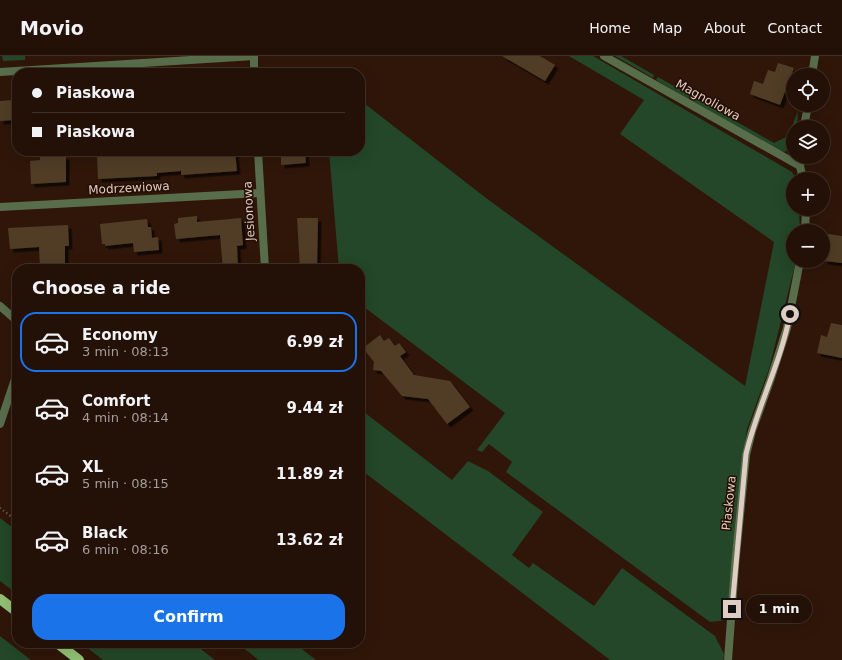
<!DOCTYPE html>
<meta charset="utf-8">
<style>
:root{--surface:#231007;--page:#2b1911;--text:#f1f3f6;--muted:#a39d9b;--line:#403028;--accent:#1a73e8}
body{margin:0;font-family:"DejaVu Sans",sans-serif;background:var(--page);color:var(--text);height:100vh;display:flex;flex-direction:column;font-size:15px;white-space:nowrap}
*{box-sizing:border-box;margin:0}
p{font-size:13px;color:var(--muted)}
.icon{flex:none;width:22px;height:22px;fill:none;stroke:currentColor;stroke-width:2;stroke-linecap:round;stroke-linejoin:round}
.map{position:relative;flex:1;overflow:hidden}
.sheet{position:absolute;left:12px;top:208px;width:353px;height:384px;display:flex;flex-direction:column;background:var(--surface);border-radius:16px;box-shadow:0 4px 16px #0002,0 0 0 1px var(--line)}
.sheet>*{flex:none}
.hud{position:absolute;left:12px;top:12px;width:353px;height:88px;border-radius:16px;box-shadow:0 4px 16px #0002,0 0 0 1px var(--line);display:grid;align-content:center;height:88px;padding:0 20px;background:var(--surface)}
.fabs{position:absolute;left:786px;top:12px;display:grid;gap:8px}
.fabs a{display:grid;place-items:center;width:44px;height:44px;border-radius:50%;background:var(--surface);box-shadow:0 4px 16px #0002,0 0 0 1px var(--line);font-size:20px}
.end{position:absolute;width:18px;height:18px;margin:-9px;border:5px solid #dfcdc4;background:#111;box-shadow:0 0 0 2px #111}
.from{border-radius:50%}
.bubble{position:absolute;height:28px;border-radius:14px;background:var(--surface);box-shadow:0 4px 16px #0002,0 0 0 1px var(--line);font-size:13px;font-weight:700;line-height:28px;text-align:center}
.hud b{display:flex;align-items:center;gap:14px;height:38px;font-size:15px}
.hud b+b{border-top:1px solid var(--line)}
.hud i{width:10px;height:10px;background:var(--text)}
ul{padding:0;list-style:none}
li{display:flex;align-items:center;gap:12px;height:60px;margin:0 8px 6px;padding:0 12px;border:2px solid transparent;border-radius:16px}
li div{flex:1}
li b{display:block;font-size:15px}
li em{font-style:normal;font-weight:700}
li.selected{border-color:var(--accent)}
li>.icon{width:36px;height:36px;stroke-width:1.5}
h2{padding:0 20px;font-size:18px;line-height:48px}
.primary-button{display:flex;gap:8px;margin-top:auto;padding:8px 20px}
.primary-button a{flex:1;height:46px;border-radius:16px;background:var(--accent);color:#fff;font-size:16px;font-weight:700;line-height:46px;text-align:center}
header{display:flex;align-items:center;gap:24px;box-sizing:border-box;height:56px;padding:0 20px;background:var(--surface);border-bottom:1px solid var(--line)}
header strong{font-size:19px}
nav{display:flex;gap:22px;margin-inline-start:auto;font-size:14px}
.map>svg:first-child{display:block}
</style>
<header>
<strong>Movio</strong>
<nav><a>Home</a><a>Map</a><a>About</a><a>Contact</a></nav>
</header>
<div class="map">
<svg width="842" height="604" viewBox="0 0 842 604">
<defs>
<filter id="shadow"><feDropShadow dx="3.5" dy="3.5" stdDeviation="0" flood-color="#0009"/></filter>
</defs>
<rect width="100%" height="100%" fill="#2f1609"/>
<!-- green -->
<g fill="#234728">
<polygon points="2,0 25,0 25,4 3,5"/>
<polygon points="569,0 593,0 792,116 796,123 793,123 793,153 799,153 800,175 793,175 793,205 796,205 769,313 747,373 737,447 727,561 726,564 710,566 506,416 512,406 489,388 482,396 477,394 505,357 360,248 360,213 339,213 329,95 360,95 360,44 486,142 745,330 774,186 620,78 644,44"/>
<polygon points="615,0 621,0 654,19 653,22"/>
<polygon points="237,12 243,17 192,17 192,15"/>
<polygon points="658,21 774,87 788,80 798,55 797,71 793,71 792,92 784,96 775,94 656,24"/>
<polygon points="360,353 452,424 468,405 488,415 543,456 512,499 529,512 533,507 594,550 622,512 715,580 724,598 723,604 610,604 360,413"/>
<polygon points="0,462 17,475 17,538 0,525"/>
<polygon points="0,580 31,604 0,604"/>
<polygon points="81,587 193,587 215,604 103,604"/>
<polygon points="237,587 294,587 316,604 259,604"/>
</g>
<!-- building -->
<g fill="#513d25" filter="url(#shadow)">
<polygon points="502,0 540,0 555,9 545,25"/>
<polygon points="778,7 794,12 780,49 750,38 754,25 763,28 768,14 775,16"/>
<polygon points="13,44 14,64 0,65 0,45"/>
<polygon points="171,95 235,95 237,115 181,119 181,115 157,117 157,120 98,123 97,100"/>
<polygon points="281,95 305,95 306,107 281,109"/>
<polygon points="66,100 66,126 31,128 30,105 40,104 40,101"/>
<polygon points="197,160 197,166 241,162 243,189 237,190 238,213 223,213 220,179 176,183 174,168 178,167 178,162"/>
<polygon points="297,162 318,162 317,213 300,213"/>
<polygon points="147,163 148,171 151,171 152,182 158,181 159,194 134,196 133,187 105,190 105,188 102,188 100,168"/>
<polygon points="68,169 69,190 65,190 65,213 40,213 39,191 10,193 8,172"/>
<polygon points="828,178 842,180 842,207 824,205"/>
<polygon points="831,267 842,269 842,302 817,297 821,279 827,281"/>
<polygon points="380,279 384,285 389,282 395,290 399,287 406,296 400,300 414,319 450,325 470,351 447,368 428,343 402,340 381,315 373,314 374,306 363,292"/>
</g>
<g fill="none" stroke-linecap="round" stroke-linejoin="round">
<!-- path -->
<polyline stroke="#755f54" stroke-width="2.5" stroke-dasharray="1 3" stroke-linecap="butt" points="0,452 17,465"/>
<!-- minor -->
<g stroke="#586e4b" stroke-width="8">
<polyline points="254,0 254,17"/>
<polyline points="604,0 800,110"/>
<polyline points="0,16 254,0"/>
<polyline points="812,19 815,0"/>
<polyline points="804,71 808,49"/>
<polyline points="258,95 265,213"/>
<polyline points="801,101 800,110 803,123"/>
<polyline points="0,151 260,137"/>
<polyline points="805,175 806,153"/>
<polyline points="0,250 17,265"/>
<polyline points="0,368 17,317"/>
<polyline points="728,604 735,509 746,399 752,375 771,322 787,272 800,205"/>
</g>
<!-- primary -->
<g stroke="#92c075" stroke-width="10">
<polyline points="0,543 17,556"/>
<polyline points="57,587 79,604"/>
</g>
</g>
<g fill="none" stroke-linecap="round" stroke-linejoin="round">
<!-- route -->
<path stroke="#dfcdc4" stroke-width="5" d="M732,553l14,-155c11,-47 35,-91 44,-140"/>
</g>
<g text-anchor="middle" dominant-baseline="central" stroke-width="3" stroke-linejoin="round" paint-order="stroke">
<!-- street labels -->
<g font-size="12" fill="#dfcdc4" stroke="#250d02">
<text transform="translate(708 44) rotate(29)">Magnoliowa</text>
<text transform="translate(129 132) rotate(-3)">Modrzewiowa</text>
<text transform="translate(249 155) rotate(-93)">Jesionowa</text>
<text transform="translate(729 447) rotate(-84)">Piaskowa</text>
</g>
</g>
</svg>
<div class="fabs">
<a><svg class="icon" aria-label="locate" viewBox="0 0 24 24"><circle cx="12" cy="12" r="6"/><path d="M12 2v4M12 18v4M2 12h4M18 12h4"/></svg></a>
<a><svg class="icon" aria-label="layers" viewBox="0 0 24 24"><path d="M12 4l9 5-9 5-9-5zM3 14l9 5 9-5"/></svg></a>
<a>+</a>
<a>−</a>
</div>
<i class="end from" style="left:790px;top:258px"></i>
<i class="end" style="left:732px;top:553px"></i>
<div class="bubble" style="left:746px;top:539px;width:66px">1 min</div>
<div class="hud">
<b><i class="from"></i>Piaskowa</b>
<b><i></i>Piaskowa</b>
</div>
<section class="sheet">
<h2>Choose a ride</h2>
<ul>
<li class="selected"><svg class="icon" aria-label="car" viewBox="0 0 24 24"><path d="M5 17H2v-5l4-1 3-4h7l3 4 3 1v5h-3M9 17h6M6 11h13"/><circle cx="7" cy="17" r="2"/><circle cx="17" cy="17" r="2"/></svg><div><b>Economy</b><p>3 min · 08:13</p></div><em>6.99 zł</em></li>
<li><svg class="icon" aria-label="car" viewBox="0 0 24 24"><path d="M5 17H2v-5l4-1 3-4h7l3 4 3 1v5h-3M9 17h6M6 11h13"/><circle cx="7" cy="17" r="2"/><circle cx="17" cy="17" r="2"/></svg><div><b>Comfort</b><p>4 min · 08:14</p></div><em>9.44 zł</em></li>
<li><svg class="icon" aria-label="car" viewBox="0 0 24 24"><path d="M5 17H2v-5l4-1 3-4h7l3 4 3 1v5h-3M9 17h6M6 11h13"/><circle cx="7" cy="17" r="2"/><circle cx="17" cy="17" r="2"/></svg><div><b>XL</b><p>5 min · 08:15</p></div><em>11.89 zł</em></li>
<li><svg class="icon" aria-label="car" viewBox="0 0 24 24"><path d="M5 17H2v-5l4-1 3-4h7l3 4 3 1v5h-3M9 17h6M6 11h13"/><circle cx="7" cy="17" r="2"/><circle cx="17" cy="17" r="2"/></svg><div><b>Black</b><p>6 min · 08:16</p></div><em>13.62 zł</em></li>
</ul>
<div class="primary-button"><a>Confirm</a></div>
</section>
</div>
